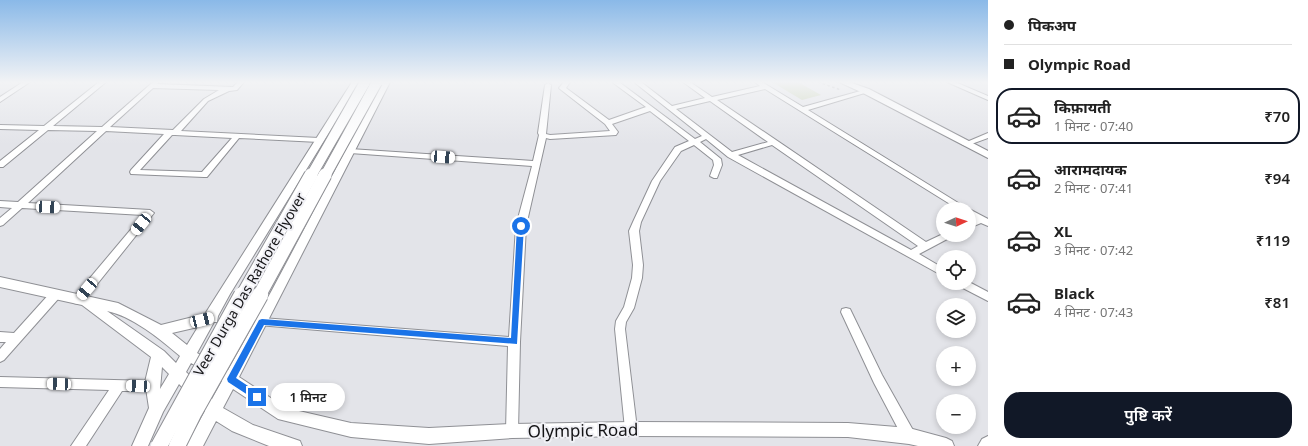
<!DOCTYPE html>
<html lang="hi">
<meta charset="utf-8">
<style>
:root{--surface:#fff;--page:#f6f6f6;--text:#222;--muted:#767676;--line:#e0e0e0;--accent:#111827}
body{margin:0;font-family:"Noto Sans","Noto Sans Devanagari",sans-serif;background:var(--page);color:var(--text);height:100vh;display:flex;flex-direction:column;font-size:15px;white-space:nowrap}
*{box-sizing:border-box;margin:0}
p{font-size:13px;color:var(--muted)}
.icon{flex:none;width:22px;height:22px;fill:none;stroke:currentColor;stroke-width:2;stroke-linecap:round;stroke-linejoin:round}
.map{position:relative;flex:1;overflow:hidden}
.details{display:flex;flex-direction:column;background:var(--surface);width:320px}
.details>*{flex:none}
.guide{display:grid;align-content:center;height:88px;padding:0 16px;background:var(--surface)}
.needle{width:26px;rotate:86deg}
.tools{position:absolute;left:936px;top:202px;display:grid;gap:8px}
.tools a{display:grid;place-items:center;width:40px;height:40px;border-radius:50%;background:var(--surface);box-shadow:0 2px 6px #0003;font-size:20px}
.end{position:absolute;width:18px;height:18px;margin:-9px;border:5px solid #1a73e8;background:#fff;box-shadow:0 0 0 2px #fff}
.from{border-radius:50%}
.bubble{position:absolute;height:28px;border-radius:14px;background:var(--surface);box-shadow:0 2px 6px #0003;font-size:13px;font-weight:600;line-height:28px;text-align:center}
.car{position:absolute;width:12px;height:24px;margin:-12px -6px;border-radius:5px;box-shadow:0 0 3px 1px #0007;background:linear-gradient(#fff 24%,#345 0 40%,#fff 0 76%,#345 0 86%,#fff 0)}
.guide b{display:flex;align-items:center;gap:14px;height:38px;font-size:15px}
.guide b+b{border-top:1px solid var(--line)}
.guide i{width:10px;height:10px;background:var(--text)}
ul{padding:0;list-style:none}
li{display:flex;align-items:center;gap:12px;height:56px;margin:0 8px 6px;padding:0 8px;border:2px solid transparent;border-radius:16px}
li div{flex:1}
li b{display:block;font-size:15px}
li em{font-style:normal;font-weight:600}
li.selected{border-color:var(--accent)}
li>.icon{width:36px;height:36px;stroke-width:1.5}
.cta{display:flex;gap:8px;margin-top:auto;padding:8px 16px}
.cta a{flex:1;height:46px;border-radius:16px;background:var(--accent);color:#fff;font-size:16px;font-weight:600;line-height:46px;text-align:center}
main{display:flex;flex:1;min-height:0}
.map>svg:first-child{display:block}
</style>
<main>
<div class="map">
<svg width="988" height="446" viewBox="0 0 988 446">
<rect width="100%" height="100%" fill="#e3e4e9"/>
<!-- green -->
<polygon fill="#c7d1b0" points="772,82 798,82 821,95 802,100"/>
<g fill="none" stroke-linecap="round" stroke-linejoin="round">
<!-- minor casing -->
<g stroke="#8f9095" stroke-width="2">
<g id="minor">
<polygon points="23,82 30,82 0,102 0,97"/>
<path d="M99,82h7l-53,44 49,1 51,-45h6l-2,2 76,3 5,-5h6l-7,8 -8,1 -21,10 -27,30 138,7 4,2 -4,2 -80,-4 -32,39h-3l-73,-3 -1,-2 1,-2 33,-36 -58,-3 -78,72 122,7 4,3 -72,90 -4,1 -4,-1 -1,-3 1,-3 69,-82 -121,-7 -19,17 -3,1v-8l12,-10 -12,-1v-6l18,1 79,-71 -49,-1 -45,37h-3v-6l39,-31 -39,-1v-4l44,1zM153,88l66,2 -15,9 -31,31 -63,-3zM172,135h3l57,3 -30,34 -62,-2z"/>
<path d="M564,82h6l-4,6 43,32 37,-13 -34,-25h7l76,57 7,-3 -68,-54h7l31,24 33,-8 -22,-16h7l22,15 48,-11 -5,-4h7l41,25 61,-17h4v2l-60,18 160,99h-10l-193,-120 -48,11 209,142 17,-8v1h10l-2,2 -32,17 24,14v8l-215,-119 -22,-18 -6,3 21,17 1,6 -5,13h-3l-4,-2 4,-11 -1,-5 -19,-15 -13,6 -21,30 -19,41 -2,9 4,34 -1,13 -8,30 -8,14 -1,7 12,100 -1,4 -5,2 -5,-2 -1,-4 -10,-100 1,-8 8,-14 8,-29 1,-13 -4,-34 4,-9 19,-41 23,-34 14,-6 -39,-30 -38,13 6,8 -2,3 -66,4 -4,-1 -20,88 -6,116 -2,89 -1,4 -5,2 -5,-2 -1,-4 2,-85 -250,-21 -1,-3 1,-3 4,-1 247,19 7,-111 16,-60 -182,-13 -4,-2 4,-2 183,12 6,-26 -1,-2 7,-48 3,-2 3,2 -5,49 4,1 60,-4 -5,-7 -45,-35 -1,-1zM710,101l58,41 -36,10 -56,-43zM772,145l146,101 -7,4 -173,-95z"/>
<polygon points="947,82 955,82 988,96 988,100"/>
<polygon points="988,133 988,138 966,146 962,144"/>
<polygon points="969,209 988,219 988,226 981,223 969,228 969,221 974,219 969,216"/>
<polygon points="969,282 988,292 988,301 959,286 958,283 969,283"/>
<polygon points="55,291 59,292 60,295 59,298 4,360 0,362 0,349 6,342 0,342 0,332 14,333 51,292"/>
<polygon points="846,308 850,309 882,375 914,432 915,436 914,440 909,442 904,440 874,383 841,312 842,309"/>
<polygon points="0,377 152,381 156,382 158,386 156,390 152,391 122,391 86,446 71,446 109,390 0,387"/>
</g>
</g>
<!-- tertiary casing -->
<g stroke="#8f9095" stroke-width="2">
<g id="tertiary">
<path d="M352,82h8l-130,212 -12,22 -1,6h-3l-17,31 31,17c54,-95 102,-192 154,-288h8l-151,295 47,31 65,15 78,5 83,-4 119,-2 217,1 61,5 37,10 6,3 2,5h-36l-9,-2 -61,-7 -217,-1 -119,2 -83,6 -78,-7 -73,-18 -45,-30 -10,19 30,17 47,16 2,5h-33l-37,-15 -16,-10 -13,25h-17l19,-35 -4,-6 3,-5 5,-2 3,1 10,-18 -31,-18 -5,9 15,14 2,5 -2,5 -5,2 -5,-2 -12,-12 -16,28 -15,34h-16l17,-38 -4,-26 6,-25 -69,-52 -82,-18v-10l118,26 43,22 44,-11zM107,311c25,5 53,28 73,45l-4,7 -12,-12zM198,327l-11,18 -15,-12zM162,367l7,7 -9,15z"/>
<polygon points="839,82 849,82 869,89 988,151 988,158 863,93"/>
<polygon points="988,436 988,446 978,446 982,439"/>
</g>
</g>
<!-- path -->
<polyline stroke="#98999d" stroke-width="1.5" stroke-dasharray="2.5 2.5" stroke-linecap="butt" points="818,82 841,90"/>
<!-- minor -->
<use href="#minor" fill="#fff" fill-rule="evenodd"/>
<!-- tertiary -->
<use href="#tertiary" fill="#fff" fill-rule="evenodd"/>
<!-- secondary-bridge-far2 casing -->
<g stroke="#8f9095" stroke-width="12" stroke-linecap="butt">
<g id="secondary-bridge-far2">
<polyline points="311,176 365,82"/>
<polyline points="325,176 377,82"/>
</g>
</g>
<!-- secondary-bridge-far1 casing -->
<g stroke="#8f9095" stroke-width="15" stroke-linecap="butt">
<g id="secondary-bridge-far1">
<polyline points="242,296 311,175"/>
<polyline points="259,296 325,175"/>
</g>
</g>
<!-- secondary-bridge casing -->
<g stroke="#8f9095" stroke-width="18" stroke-linecap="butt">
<g id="secondary-bridge">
<polyline points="159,446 242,295"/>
<polyline points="177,446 194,412 260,295"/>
</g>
</g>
<!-- secondary-bridge-far2 -->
<use href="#secondary-bridge-far2" stroke="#fff" stroke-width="10"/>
<!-- secondary-bridge-far1 -->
<use href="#secondary-bridge-far1" stroke="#fff" stroke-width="13"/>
<!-- secondary-bridge -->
<use href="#secondary-bridge" stroke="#fff" stroke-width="16"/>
</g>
<!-- sky -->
<linearGradient id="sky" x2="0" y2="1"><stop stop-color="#8ab9e8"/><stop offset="0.57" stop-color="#f2f3f5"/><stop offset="1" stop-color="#f2f3f5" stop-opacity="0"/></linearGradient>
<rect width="988" height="144" fill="url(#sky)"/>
<!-- route -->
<polygon fill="#1a73e8" points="521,224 524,226 517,344 264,325 236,378 260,394 261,397 260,399 254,399 228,382 227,379 228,377 259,320 262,319 511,338 517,226"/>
<g text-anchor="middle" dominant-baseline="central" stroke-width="4" stroke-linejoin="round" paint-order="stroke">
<!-- street labels -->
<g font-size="14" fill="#141416" stroke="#f1f1f6">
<text transform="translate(249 284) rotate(-60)">Veer Durga Das Rathore Flyover</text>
</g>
<!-- near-street labels -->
<g font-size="17" fill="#141416" stroke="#f1f1f6">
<text transform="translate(583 430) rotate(-1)">Olympic Road</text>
</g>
</g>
</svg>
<div class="tools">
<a><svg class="needle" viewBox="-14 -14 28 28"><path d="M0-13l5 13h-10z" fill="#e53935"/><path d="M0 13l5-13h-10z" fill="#767676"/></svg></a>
<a><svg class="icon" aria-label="locate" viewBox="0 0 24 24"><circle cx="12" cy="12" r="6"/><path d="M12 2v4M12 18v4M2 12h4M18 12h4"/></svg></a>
<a><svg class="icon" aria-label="layers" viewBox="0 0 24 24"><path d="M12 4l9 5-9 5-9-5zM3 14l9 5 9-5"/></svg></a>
<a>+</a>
<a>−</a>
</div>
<i class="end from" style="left:521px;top:226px"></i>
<i class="end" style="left:257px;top:397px"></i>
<div class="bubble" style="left:271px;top:383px;width:74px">1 मिनट</div>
<i class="car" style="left:443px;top:157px;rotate:94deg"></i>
<i class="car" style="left:48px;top:207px;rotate:93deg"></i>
<i class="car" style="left:141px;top:224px;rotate:219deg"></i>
<i class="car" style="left:87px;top:289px;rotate:220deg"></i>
<i class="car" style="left:202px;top:320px;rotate:76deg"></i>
<i class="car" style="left:59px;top:384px;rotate:272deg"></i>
<i class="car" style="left:138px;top:386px;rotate:273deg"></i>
</div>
<section class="details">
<div class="guide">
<b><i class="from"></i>पिकअप</b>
<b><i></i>Olympic Road</b>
</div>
<ul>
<li class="selected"><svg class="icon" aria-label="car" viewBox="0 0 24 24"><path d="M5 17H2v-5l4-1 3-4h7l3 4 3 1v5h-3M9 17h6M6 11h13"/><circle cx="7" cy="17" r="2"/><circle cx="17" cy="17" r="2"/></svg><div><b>किफ़ायती</b><p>1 मिनट · 07:40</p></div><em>₹70</em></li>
<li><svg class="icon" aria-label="car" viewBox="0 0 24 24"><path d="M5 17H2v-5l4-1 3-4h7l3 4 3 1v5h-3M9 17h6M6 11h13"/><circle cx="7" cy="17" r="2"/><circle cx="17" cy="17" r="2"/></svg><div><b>आरामदायक</b><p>2 मिनट · 07:41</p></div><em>₹94</em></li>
<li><svg class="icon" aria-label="car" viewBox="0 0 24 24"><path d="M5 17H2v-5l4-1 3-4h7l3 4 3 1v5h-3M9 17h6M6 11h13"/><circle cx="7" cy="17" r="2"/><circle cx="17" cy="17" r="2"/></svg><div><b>XL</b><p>3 मिनट · 07:42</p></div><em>₹119</em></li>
<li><svg class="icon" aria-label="car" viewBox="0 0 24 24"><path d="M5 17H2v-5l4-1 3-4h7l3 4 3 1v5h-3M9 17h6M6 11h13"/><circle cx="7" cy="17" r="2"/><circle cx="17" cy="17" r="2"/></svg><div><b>Black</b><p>4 मिनट · 07:43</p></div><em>₹81</em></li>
</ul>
<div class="cta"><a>पुष्टि करें</a></div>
</section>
</main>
